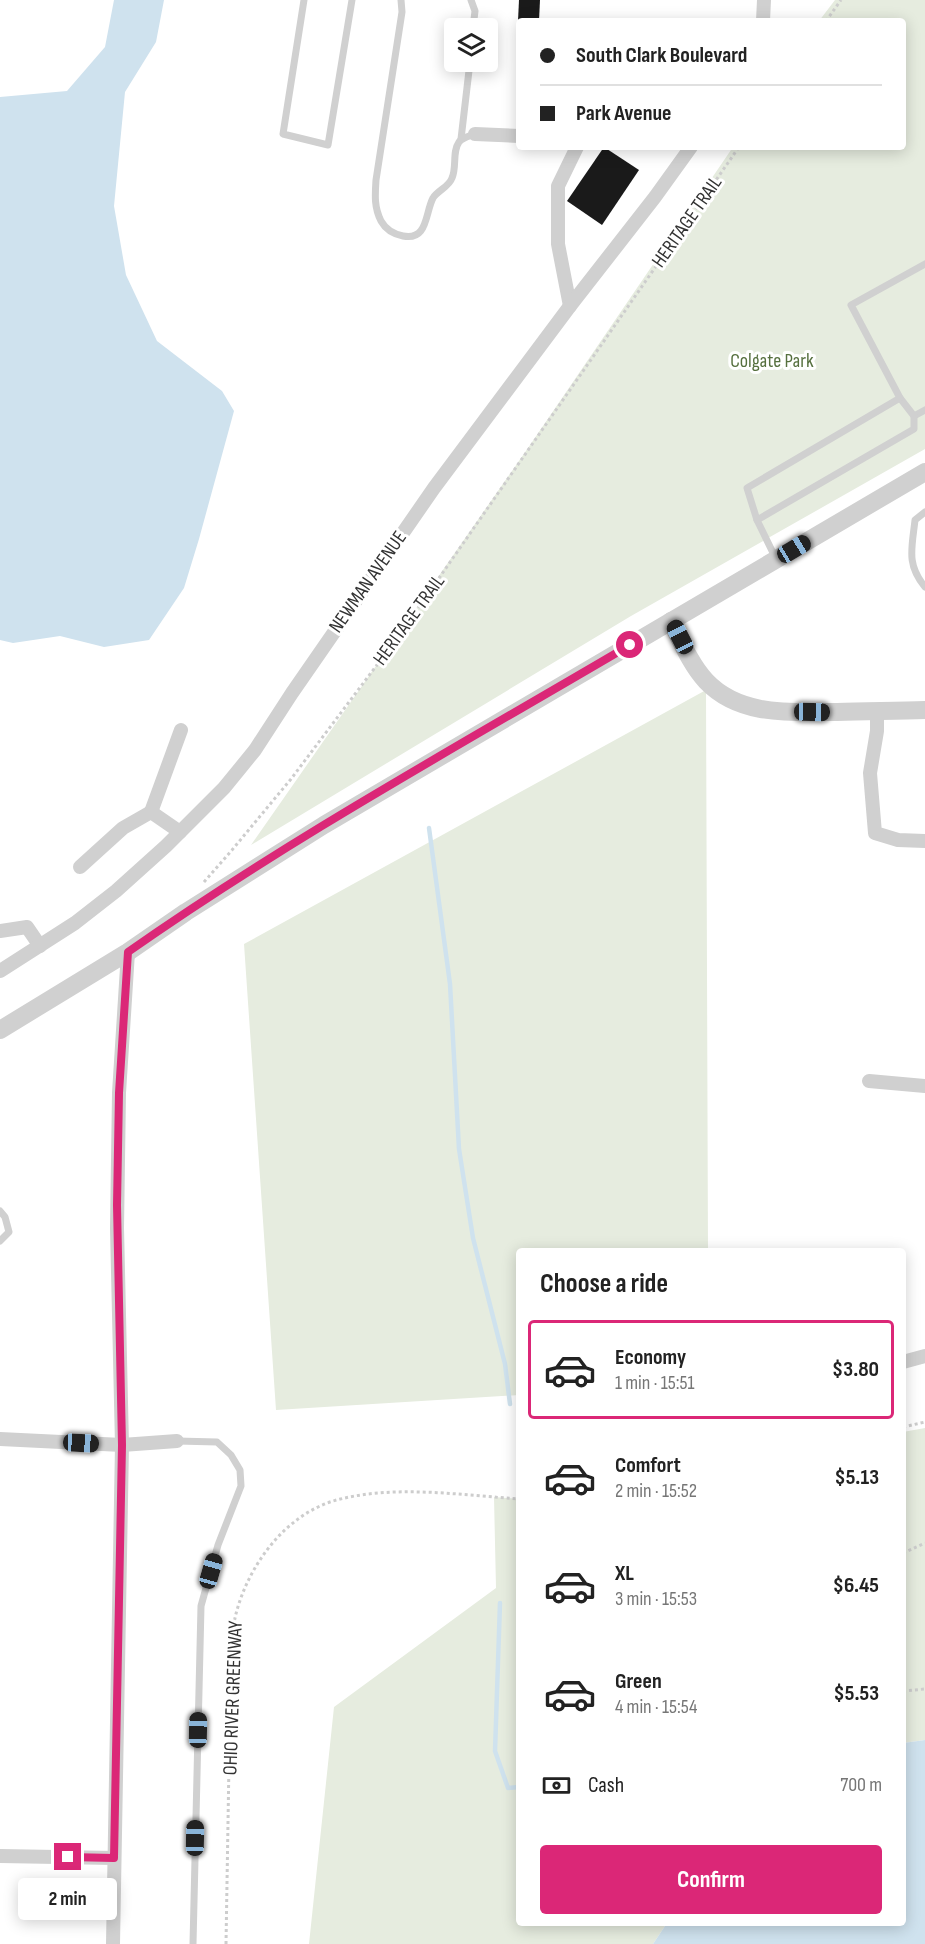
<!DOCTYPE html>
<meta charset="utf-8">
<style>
:root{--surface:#fff;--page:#f2f2f2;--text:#222;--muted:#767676;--line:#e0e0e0;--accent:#db2777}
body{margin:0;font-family:"Sofia Sans Condensed",sans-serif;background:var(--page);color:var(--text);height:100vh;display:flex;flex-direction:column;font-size:22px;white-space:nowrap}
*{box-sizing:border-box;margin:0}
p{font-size:20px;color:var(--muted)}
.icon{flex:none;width:33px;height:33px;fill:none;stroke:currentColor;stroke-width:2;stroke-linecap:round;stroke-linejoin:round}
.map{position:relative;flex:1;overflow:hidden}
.side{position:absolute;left:516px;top:1248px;width:390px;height:678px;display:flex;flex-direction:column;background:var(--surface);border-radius:6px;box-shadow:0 3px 15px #0003}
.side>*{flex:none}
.hud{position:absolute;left:516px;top:18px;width:390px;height:132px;border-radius:6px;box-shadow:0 3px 15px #0003;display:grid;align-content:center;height:132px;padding:0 24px;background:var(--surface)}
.fabs{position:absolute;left:444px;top:18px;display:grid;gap:12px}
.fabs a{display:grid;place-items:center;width:54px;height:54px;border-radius:6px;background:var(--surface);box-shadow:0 3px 15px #0003;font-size:30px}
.end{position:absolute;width:27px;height:27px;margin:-14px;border:8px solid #db2777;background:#fff;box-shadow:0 0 0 3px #fff}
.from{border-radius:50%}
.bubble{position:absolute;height:42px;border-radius:6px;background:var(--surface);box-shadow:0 3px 15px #0003;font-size:20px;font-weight:700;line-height:42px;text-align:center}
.car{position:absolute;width:18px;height:36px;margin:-18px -9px;border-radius:8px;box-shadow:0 0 4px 2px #0007;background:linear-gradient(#222 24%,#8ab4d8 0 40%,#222 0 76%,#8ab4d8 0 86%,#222 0)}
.hud b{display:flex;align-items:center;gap:21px;height:57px;font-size:22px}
.hud b+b{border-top:2px solid var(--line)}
.hud i{width:15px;height:15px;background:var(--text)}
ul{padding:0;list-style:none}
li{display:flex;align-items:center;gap:18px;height:99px;margin:0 12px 9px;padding:0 12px;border:3px solid transparent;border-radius:6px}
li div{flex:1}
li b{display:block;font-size:22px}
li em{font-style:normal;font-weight:700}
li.selected{border-color:var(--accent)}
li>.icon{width:54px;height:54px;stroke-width:1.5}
h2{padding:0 24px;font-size:27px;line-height:72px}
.pay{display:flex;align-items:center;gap:15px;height:66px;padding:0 24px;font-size:22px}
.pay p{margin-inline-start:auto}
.button{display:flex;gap:12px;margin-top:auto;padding:12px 24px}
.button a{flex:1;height:69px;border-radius:6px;background:var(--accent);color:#fff;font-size:24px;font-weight:700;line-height:69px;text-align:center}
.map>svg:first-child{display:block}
</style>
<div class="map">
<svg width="925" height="1944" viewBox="0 0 925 1944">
<rect width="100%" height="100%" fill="#fff"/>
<!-- green -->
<g fill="#e6ecdf">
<polygon points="835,0 925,0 925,449 631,616 251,845 528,448 733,147 903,147 903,21 819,21"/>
<polygon points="706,690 708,1251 519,1251 519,1395 276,1410 244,944"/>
<polygon points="925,1428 925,1740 903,1743 903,1432"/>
<polygon points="494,1497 519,1499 519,1923 667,1923 653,1944 309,1944 334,1707 496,1588"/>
</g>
<!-- water -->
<g fill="#cfe2ee">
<polygon points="114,0 164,0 156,42 125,92 114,206 126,275 157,341 222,391 234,411 199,539 184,588 149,640 104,647 60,636 13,643 0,640 0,97 67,91 105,47"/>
<polygon points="925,1740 925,1944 653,1944 667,1923 903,1923 903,1743"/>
</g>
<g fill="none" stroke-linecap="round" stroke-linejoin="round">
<!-- stream -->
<g stroke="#cfe2ee" stroke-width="4.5">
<polyline points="429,828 450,984 459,1149 473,1238 505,1364 510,1404"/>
<polyline points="500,1603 495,1751 508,1788 519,1787"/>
</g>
</g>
<!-- building -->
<g fill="#1a1a1a">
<polygon points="519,0 540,0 539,21 518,21"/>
<polygon points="604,147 639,170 602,225 567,201"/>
</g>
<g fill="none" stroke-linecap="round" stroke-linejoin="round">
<!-- path -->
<g stroke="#cdcdcd" stroke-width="3" stroke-dasharray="3 3" stroke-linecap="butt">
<polyline points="826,21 841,0"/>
<polyline points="204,882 232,850 291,779 398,637 739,147"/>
<polyline points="903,1427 925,1422"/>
<polyline points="903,1553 925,1543"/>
<polyline points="903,1691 925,1689"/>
<path d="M226,1944l5,-303c2,-10 3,-21 6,-31 13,-46 48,-94 96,-109 59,-17 126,-6 186,-2"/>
</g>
<!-- service -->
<g stroke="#d0d0d0" stroke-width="7">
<polyline points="304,0 283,134 328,145 352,0"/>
<path d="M401,0l1,12 -26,168c-1,15 -2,27 5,41 5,9 12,13 22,15 25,5 22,-23 30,-38 5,-8 16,-11 19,-20 5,-11 0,-26 7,-36 4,-5 11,-6 16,-8"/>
<polyline points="471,0 475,11 473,28"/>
<polyline points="461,139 470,62"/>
<polyline points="914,416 925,410"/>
<path d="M925,512l-10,8c-3,28 -9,44 10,67"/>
<polyline points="757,520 914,429 914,416 900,398 851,305 925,264"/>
<polyline points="776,559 757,520 747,488 900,398"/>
<polyline points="0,1211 5,1217 9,1232 0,1241"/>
<polyline points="177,1441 217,1442 231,1455 240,1470 241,1486 218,1545 201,1606 193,1944"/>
</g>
<!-- minor -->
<g stroke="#d0d0d0" stroke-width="14">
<polyline points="763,21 764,0"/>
<polyline points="475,134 519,136"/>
<polyline points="570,306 558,244 558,186 577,147"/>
<polyline points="877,711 877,731 870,773 875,833 898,840 925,841"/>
<polyline points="151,812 181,730"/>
<polyline points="80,867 123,828 151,812 180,832"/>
<polyline points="0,931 27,927 40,946"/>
<polyline points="0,971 75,923 116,891 166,846 224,788 255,750 292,693 434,488 570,306 655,197 691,147"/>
<polyline points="869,1081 925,1086"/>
<polyline points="903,1362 925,1356"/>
<polyline points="0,1439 122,1445 177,1441"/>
<polyline points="0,1856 114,1858"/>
<polyline points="113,1944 122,1445 117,1228 119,1093 128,952"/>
</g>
<!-- tertiary -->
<g stroke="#d0d0d0" stroke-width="18">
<path d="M671,621c10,20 20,44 35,60 34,36 86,31 131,31 29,-1 59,-1 88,-2"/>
<polyline points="0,1030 128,952 186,912 324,825 925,472"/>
</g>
</g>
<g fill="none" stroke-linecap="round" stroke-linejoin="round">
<!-- route -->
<path stroke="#db2777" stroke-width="8" d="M68,1857l46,1 8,-413 -5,-240 2,-112 9,-141c161,-113 334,-208 502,-307"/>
</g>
<g text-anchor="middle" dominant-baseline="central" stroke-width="6" stroke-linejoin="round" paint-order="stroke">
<!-- street labels -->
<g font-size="20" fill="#333" stroke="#fff">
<text transform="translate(687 222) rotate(-55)">HERITAGE TRAIL</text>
<text transform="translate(368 582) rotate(-55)">NEWMAN AVENUE</text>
<text transform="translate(409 620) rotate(-54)">HERITAGE TRAIL</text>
<text transform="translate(233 1698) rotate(-88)">OHIO RIVER GREENWAY</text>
</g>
<!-- park labels -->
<g font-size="20" fill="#56703f" stroke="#fff">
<text x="772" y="361">Colgate Park</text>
</g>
</g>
</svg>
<div class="fabs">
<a><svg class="icon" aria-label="layers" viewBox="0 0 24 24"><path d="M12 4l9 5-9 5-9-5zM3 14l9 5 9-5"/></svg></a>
</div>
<i class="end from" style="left:630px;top:645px"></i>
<i class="end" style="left:68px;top:1857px"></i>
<div class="bubble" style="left:18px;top:1878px;width:99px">2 min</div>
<i class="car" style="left:794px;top:549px;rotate:59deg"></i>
<i class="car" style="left:680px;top:637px;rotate:333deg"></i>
<i class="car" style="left:812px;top:712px;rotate:91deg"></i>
<i class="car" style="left:81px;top:1443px;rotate:93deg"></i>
<i class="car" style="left:211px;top:1571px;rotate:16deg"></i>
<i class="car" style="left:198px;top:1730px;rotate:1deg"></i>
<i class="car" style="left:195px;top:1838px;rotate:1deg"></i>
<div class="hud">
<b><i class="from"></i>South Clark Boulevard</b>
<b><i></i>Park Avenue</b>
</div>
<section class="side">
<h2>Choose a ride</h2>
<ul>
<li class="selected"><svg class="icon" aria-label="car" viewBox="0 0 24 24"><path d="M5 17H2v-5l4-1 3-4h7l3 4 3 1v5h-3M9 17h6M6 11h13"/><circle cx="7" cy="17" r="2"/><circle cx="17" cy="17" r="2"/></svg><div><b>Economy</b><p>1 min · 15:51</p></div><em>$3.80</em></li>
<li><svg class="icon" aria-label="car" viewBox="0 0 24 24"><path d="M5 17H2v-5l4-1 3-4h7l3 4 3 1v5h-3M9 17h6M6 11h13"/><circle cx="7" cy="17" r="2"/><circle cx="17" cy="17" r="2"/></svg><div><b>Comfort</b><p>2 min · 15:52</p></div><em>$5.13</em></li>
<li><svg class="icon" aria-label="car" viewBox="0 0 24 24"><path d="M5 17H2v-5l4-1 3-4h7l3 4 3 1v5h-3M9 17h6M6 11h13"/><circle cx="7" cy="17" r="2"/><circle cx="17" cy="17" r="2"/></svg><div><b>XL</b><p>3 min · 15:53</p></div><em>$6.45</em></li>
<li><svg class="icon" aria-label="car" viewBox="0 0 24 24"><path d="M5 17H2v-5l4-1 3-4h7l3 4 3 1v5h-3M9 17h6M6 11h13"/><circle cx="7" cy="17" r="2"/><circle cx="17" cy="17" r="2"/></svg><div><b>Green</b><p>4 min · 15:54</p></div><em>$5.53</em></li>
</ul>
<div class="pay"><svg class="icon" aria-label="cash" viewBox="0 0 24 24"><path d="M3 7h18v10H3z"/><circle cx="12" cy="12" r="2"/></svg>Cash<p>700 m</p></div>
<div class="button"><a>Confirm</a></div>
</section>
</div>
